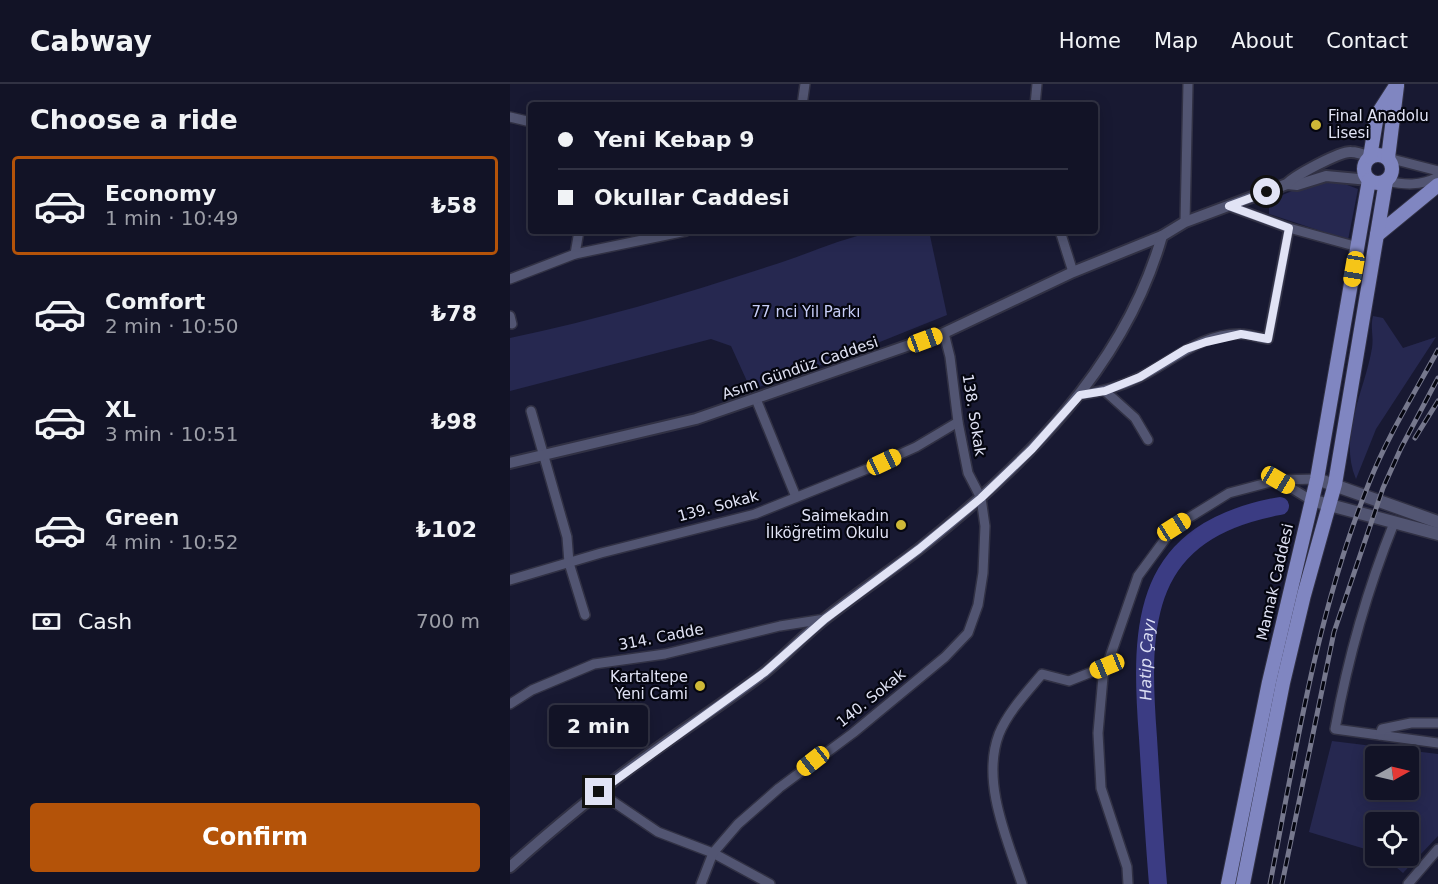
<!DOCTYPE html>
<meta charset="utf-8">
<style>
:root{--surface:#121326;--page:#1f2032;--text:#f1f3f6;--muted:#9c9ea7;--line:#313243;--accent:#b45309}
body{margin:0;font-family:"DejaVu Sans",sans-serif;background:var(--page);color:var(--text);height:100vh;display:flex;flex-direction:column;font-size:22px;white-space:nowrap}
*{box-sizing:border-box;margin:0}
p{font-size:20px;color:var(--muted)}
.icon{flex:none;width:33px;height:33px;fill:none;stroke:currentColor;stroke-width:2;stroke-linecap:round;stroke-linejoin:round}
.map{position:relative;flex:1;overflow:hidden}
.side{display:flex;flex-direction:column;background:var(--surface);width:510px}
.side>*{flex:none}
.banner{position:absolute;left:18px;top:18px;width:570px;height:132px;border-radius:6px;box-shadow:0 3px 15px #0003,0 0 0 2px var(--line);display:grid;align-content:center;height:132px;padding:0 30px;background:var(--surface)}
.needle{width:39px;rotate:82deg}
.tools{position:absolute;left:855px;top:662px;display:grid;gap:12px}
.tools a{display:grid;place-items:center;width:54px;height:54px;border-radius:6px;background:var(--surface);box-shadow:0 3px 15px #0003,0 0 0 2px var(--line);font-size:30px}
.end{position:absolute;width:27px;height:27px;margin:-14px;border:8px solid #e1e3f5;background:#111;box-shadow:0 0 0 3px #111}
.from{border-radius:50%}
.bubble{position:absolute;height:42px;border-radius:6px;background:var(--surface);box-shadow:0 3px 15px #0003,0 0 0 2px var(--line);font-size:20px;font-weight:600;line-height:42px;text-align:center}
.car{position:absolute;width:18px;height:36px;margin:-18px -9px;border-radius:8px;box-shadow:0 0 4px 2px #0007;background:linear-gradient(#f5c518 24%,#345 0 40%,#f5c518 0 76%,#345 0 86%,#f5c518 0)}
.banner b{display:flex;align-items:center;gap:21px;height:57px;font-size:22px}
.banner b+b{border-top:2px solid var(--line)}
.banner i{width:15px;height:15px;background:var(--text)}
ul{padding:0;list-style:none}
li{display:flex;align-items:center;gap:18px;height:99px;margin:0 12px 9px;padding:0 18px;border:3px solid transparent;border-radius:6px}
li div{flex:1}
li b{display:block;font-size:22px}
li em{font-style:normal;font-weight:600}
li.on{border-color:var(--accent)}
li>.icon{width:54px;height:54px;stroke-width:1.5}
h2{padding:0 30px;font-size:27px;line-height:72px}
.pay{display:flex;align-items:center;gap:15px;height:66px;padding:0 30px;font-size:22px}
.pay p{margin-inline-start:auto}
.primary-button{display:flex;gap:12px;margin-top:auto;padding:12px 30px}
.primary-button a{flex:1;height:69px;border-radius:6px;background:var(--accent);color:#fff;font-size:24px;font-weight:600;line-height:69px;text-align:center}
header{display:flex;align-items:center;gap:36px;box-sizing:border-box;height:84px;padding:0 30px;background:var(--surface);border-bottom:2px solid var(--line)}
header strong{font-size:28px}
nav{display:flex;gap:33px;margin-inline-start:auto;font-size:21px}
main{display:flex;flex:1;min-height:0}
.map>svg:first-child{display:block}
</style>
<header>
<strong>Cabway</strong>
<nav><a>Home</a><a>Map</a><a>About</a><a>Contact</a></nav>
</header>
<main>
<section class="side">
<h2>Choose a ride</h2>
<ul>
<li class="on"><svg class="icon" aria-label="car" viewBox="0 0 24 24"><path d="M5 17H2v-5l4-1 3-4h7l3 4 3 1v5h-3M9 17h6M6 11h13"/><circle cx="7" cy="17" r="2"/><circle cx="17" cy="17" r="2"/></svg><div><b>Economy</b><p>1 min · 10:49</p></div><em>₺58</em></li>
<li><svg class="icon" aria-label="car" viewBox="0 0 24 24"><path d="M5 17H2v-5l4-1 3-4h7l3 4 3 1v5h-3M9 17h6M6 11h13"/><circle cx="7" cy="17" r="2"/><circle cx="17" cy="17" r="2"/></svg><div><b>Comfort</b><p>2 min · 10:50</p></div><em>₺78</em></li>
<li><svg class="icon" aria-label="car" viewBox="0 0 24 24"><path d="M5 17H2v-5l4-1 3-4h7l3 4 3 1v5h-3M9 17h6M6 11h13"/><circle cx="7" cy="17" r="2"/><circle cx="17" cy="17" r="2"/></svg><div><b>XL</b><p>3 min · 10:51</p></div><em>₺98</em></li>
<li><svg class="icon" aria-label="car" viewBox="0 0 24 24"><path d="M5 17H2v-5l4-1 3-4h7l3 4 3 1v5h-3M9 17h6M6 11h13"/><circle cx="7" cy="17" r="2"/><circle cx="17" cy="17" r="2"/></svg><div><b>Green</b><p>4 min · 10:52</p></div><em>₺102</em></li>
</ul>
<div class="pay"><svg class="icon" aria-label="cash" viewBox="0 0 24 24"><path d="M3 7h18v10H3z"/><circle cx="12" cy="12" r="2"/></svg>Cash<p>700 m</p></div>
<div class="primary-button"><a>Confirm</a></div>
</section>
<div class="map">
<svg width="928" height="800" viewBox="0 0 928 800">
<rect width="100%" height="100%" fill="#181932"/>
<!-- green -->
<g fill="#262850" fill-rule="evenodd">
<polygon points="824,96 848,105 838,156 759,130 759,120 763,115 803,98"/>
<path d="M368,147h51l18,84 -112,45 -84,30 -20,-44 -20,-7 -201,52v-53c87,-18 175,-44 260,-72 36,-11 71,-28 108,-35z"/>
<path d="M863,232l10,2 20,30 33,-11 -60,92 -20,50c-18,-43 9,-89 16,-131 2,-11 -2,-21 1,-32z"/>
<path d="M822,657l106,13v82l-35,37 -21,-18h26v-33h-32l-1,30 -66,-20zM866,672h32v33h-32z"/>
</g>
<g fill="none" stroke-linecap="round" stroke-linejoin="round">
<!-- river -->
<path stroke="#3b3c83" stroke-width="18" id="s1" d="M648,800c-4,-49 -7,-97 -10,-146 -9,-117 -6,-207 132,-232"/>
<!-- minor casing -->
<g stroke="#313144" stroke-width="12">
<g id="minor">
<polyline points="292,21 295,0"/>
<polyline points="525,21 527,0"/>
<polyline points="0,33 21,38"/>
<polyline points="878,74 928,87"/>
<path d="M876,97c19,4 34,5 52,-4"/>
<polyline points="719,122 779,144 848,163"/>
<polyline points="675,138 678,0"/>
<polyline points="550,147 563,188"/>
<polyline points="65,170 69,147"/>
<polyline points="0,195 65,170 176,147"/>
<polyline points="0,232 2,240"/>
<polyline points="595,307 625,334 638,356"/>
<path d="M570,311c21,-3 39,-8 58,-17 34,-16 62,-45 103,-44 8,0 18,4 27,5l21,-111"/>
<polyline points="246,315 286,413"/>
<polyline points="21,327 57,453 59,479 75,531"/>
<polyline points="768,396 801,416"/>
<path d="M884,439c-27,67 -46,135 -59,206l103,14"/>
<polyline points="0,496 91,469 245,430 357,385 406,363 448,338"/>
<polyline points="0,620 22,606 84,580 155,570 270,542 315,535"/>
<polyline points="870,651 872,645 901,639 928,639"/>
<polyline points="89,708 148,748 203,769 260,800"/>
<polyline points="191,800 203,769 228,740 269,704 343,649 435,573 458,549 468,521 473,489 475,442 471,414 458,389 448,338 440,273 434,249"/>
<path d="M512,800c-15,-45 -41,-103 -23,-150 9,-22 28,-42 43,-60l27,7 38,-15"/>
<polyline points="618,800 617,783 591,704 588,649 593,593 628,492 664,443 719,409 768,396 807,395"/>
<polyline points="898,800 928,765"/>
</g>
</g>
<!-- tertiary casing -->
<g stroke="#313144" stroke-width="14">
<g id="tertiary">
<polyline points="777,100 787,101 816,92 859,96"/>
<path d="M0,379l186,-44 248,-86 129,-61 89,-36 23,-14 102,-38c7,-8 53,-33 64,-32 6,0 14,3 19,5"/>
<path d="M0,783c44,-39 89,-77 137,-111 38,-28 79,-54 117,-83 21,-17 40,-38 62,-55 30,-24 63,-46 93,-69 104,-82 206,-182 243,-313"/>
</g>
</g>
<!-- secondary casing -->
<g stroke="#313144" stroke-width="15">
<g id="secondary">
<polyline points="807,395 928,438"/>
<polyline points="801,416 928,450"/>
</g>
</g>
<!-- primary casing -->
<g stroke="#313144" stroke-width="16">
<g id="primary">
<circle cx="868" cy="85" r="14"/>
<polyline points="860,73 867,31 887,0"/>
<polyline points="878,74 887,2"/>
<polyline points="867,151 928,101"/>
<polyline points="718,800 759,598 807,395 859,96"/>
<polyline points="733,800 773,599 794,511 825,400 876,97"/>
</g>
</g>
<!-- minor -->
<use href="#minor" stroke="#525572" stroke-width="9"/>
<!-- tertiary -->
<use href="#tertiary" stroke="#525572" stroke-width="10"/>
<!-- secondary -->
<use href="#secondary" stroke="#525572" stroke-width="12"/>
<!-- primary -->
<use href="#primary" stroke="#8086c1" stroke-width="14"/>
<!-- rail casing -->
<g stroke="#76788d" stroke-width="5">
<g id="rail">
<polyline points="905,354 928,317"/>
<path d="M760,800c26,-135 47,-272 99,-401 18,-46 45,-89 69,-133"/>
<polyline points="772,800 824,548 873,404 891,364 928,294"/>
</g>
</g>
<!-- rail -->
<use href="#rail" stroke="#050610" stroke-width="3" stroke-dasharray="9" stroke-linecap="butt"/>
</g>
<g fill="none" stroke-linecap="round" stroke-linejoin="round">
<!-- route -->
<polyline stroke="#e1e3f5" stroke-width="8" points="89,708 255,588 315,535 409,465 471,414 522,365 570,311 595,307 630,293 676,265 696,258 731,250 758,255 779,144 719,122 757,108"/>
</g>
<!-- markers -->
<g fill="#ceb837" stroke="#050610" stroke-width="2">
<circle cx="806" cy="41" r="6"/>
<circle cx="391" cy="441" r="6"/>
<circle cx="190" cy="602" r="6"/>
</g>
<g text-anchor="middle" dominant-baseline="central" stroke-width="4.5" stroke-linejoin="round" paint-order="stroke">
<!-- poi labels -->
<g font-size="15" fill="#e1e3f5" stroke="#050610" text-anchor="end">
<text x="818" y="32" text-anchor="start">Final Anadolu<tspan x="818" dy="17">Lisesi</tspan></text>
<text x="379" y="432">Saimekadın<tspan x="379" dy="17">İlköğretim Okulu</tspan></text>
<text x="178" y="593">Kartaltepe<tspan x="178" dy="17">Yeni Cami</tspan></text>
</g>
<!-- park labels -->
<g font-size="15" fill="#c8cef8" stroke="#050610">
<text x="296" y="228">77 nci Yil Parkı</text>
</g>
<!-- street labels -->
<g font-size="15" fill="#e1e3f5" stroke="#050610">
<text transform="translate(290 284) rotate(-19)">Asım Gündüz Caddesi</text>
<text transform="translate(464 331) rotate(81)">138. Sokak</text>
<text transform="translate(208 422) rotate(-15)">139. Sokak</text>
<text transform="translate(765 498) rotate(-77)">Mamak Caddesi</text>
<text transform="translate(151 553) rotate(-11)">314. Cadde</text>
<text transform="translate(361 614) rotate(-39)">140. Sokak</text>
</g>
<!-- water labels -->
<g font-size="16" font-style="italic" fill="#dbdef3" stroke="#050610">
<text stroke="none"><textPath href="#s1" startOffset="225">Hatip Çayı</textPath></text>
</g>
</g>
</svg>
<div class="tools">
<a><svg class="needle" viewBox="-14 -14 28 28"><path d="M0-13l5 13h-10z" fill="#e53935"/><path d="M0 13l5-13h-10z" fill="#9c9ea7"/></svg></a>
<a><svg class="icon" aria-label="locate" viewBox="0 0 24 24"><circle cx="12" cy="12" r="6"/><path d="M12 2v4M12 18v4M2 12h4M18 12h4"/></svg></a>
</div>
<i class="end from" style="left:757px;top:108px"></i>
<i class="end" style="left:89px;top:708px"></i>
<div class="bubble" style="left:39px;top:621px;width:99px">2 min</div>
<i class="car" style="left:844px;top:185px;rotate:190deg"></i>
<i class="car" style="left:415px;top:256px;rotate:70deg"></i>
<i class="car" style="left:374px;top:378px;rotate:65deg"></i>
<i class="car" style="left:768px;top:396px;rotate:121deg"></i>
<i class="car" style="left:664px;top:443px;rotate:58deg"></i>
<i class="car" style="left:597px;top:582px;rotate:248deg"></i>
<i class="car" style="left:303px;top:677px;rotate:232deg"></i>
<div class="banner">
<b><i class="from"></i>Yeni Kebap 9</b>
<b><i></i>Okullar Caddesi</b>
</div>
</div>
</main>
